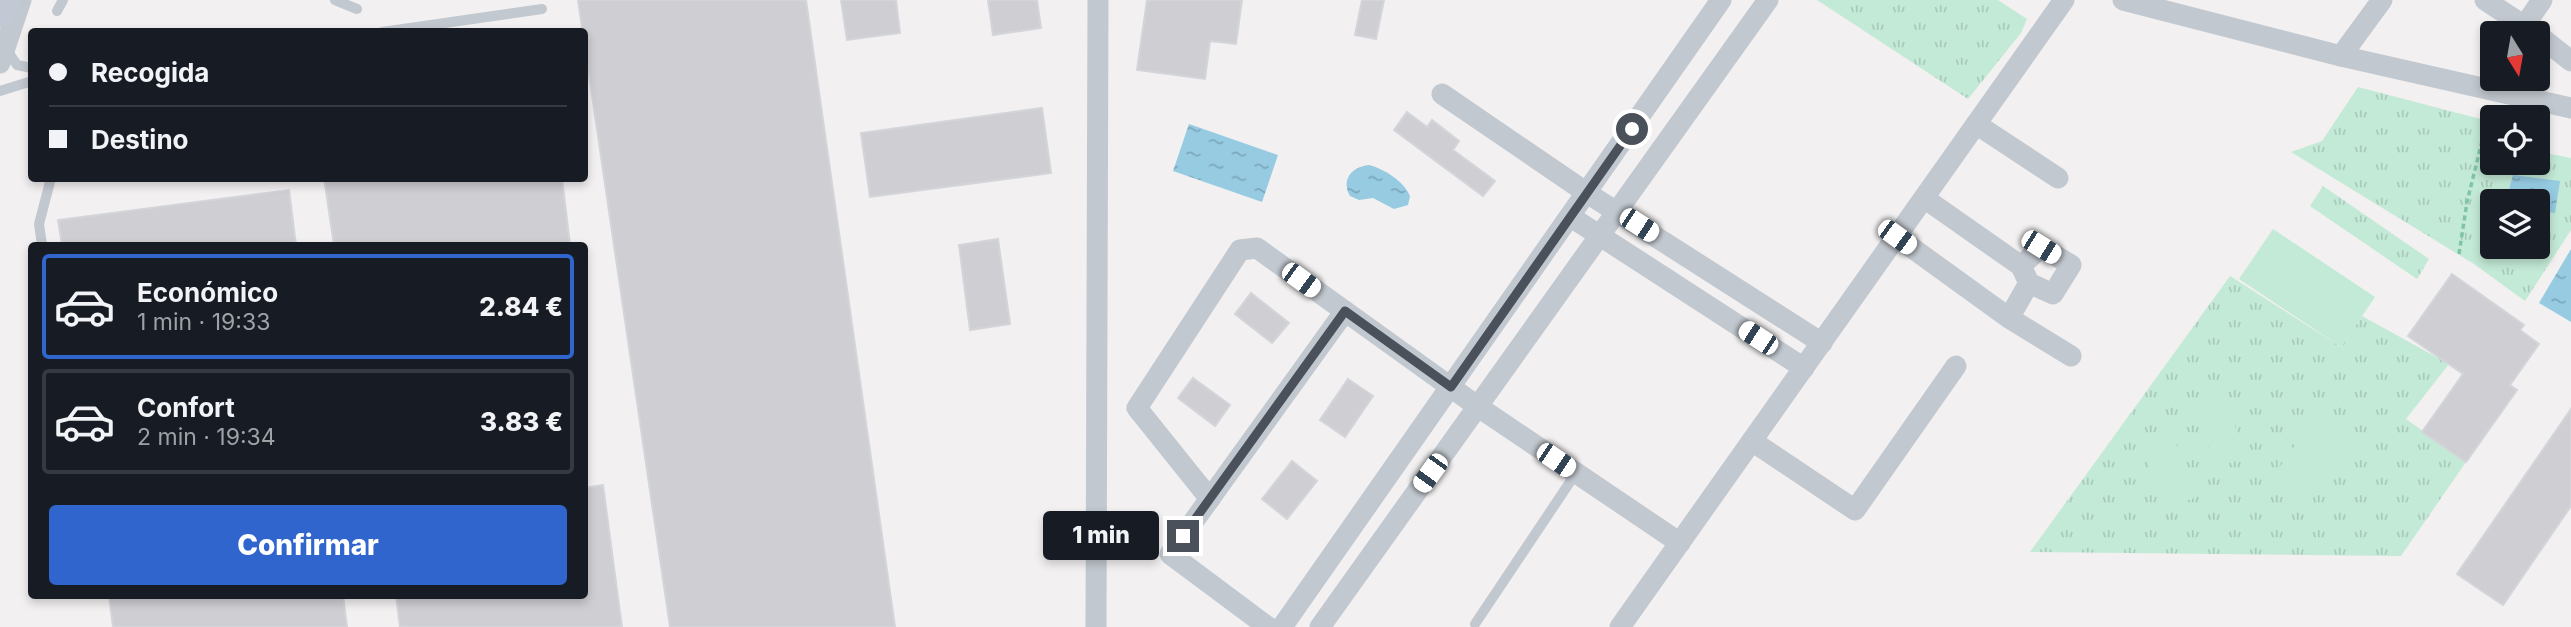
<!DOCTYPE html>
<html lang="es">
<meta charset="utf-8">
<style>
:root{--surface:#171b24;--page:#20242c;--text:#f1f3f6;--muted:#9ea1a6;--line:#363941;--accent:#2f65cc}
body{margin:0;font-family:Inter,sans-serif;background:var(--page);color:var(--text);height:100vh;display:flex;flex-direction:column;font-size:26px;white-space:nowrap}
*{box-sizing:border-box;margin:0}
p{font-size:23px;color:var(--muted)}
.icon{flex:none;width:38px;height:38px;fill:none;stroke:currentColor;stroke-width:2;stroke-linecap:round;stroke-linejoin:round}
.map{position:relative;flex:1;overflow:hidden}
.sheet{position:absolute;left:28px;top:242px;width:560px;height:357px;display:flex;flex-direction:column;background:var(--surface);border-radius:7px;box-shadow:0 4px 10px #0003}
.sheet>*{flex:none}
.banner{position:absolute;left:28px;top:28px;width:560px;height:154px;border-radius:7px;box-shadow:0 4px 10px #0003;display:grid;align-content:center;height:154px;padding:0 21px;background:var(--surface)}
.needle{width:46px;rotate:169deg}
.buttons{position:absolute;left:2480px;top:21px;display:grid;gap:14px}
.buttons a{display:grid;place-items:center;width:70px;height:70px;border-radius:7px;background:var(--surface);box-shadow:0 4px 10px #0003;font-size:35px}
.end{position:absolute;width:32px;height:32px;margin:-16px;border:9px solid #4a515b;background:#fff;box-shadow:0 0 0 4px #fff}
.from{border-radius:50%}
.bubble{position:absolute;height:49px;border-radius:7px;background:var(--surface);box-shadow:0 4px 10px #0003;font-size:23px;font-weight:800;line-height:49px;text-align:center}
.car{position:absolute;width:21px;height:42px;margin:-21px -10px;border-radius:9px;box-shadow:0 0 5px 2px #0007;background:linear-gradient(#fff 24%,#345 0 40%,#fff 0 76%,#345 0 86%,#fff 0)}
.banner b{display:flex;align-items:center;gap:24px;height:66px;font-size:26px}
.banner b+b{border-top:2px solid var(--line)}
.banner i{width:18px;height:18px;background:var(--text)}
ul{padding:12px 0 0;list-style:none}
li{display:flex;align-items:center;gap:21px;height:105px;margin:0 14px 10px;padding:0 7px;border:4px solid var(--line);border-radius:7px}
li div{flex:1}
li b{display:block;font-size:26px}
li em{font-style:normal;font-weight:800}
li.on{border-color:var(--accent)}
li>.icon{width:63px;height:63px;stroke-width:1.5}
.action{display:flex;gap:14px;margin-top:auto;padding:14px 21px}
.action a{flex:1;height:80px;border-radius:7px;background:var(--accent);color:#fff;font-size:28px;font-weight:800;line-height:80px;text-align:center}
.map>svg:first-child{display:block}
</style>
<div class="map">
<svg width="2571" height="627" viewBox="0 0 2571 627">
<defs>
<pattern id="grass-tufts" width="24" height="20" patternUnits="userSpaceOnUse" patternTransform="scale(1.75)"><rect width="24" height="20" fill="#c3ead6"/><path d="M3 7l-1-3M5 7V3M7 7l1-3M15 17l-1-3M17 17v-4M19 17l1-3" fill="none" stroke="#a9caba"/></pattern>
<pattern id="water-ripples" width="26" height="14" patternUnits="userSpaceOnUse" patternTransform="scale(1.75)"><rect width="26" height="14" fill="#96cbe2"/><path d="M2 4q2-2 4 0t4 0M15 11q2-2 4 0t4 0" fill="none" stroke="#7ca7ba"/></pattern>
</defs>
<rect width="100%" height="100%" fill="#f2f0f0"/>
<!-- grass -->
<g fill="url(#grass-tufts)" fill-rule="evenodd">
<polygon points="1817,0 1998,0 2027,19 2021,33 1968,99"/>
<path d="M2358,87l134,35v41h46v-20l2,9 31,6v72l-46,71 -51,-37 -183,-112 31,-11zM2492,201h46v46h-46z"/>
<polygon points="2323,186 2429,259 2417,279 2310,206"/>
<polygon points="2230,276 2341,347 2362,316 2449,364 2406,419 2466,462 2401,556 2030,552"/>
</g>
<!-- garden -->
<g fill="#c3ead6">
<polygon points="2273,229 2375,297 2341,347 2239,279"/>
<polygon points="2226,398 2245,458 2215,468 2196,407"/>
<polygon points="2318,414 2355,441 2304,510 2267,484"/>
<polygon points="2171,428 2194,498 2162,509 2139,438"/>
</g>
<!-- water -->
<g fill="url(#water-ripples)">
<polygon points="1189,124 1278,155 1262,202 1173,171"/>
<path d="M1369,165c15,4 35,16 41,31l-2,9 -14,4 -21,-11 -14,2 -9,-4c-9,-16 1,-29 19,-31z"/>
<polygon points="2513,175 2560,181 2555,213 2538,211 2538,201 2506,201"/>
<polygon points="2571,249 2571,322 2539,303"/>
</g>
<!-- building -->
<g fill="#ceced3" stroke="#d4d5da" stroke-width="2">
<polygon points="578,0 806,0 895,627 670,627"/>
<polygon points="841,0 896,0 900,33 847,40"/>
<polygon points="988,0 1037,0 1041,28 993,35"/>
<polygon points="1147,0 1242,0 1236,44 1210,41 1205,79 1137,70"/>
<polygon points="1362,0 1384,0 1376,39 1355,35"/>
<polygon points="1042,108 1051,173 870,197 861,133"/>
<polygon points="1407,112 1427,127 1432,120 1459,141 1453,150 1495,181 1483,196 1394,130"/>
<polygon points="324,178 562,178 570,245 334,245"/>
<polygon points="289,190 296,245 62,245 58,220"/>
<polygon points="998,239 1010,324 970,330 959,245"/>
<polygon points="2452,274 2524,325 2520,330 2539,344 2510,385 2517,390 2466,462 2422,432 2463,374 2408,336"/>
<polygon points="1251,293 1289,323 1272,343 1235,314"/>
<polygon points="1193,378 1230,405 1215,426 1178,398"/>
<polygon points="1348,379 1373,396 1345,437 1320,420"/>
<polygon points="2571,409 2571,506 2503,605 2457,574"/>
<polygon points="1292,461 1317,481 1287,519 1262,499"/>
<polygon points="603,485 622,627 400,627 396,595 584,595 584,488"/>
<polygon points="109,595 343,595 347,627 113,627"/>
</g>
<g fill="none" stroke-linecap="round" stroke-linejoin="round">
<!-- path -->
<polyline stroke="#7fc4a9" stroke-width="3.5" stroke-dasharray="5 3.5" stroke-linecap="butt" points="2459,254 2467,202 2487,121"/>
<!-- service -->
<g stroke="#c2c8cf" stroke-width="10">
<polyline points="335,0 357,9"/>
<polyline points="57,11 63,0"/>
<polyline points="382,32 542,9"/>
<polyline points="5,47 17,65 32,68"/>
<polyline points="0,91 32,81"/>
<polyline points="42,245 39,224 51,178"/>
<polyline points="1475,624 1576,473"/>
</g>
<!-- minor -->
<g stroke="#c2c8cf" stroke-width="21">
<polyline points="2123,0 2341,56 2571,108"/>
<polyline points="2485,0 2535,33"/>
<polyline points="2525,25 2542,0"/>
<polyline points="2538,35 2571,61"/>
<polyline points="2341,56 2382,0"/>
<polyline points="0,63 21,0"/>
<polyline points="1442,94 1587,193 1822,343"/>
<polyline points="1976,124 2058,178"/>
<polyline points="1924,198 2021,266"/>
<polyline points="1571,217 1804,368"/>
<polyline points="1897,237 2009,318 2071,356"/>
<polyline points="2009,318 2029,283 2021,266 2041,247 2071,265 2053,294 2029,283"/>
<polyline points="1752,441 1855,510 1956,366"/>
<polyline points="1210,499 1137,408 1240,250 1257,248 1477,406 1680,543"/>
<polyline points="1096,627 1098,0"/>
<polyline points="1268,627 1170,554 1345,311"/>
<polyline points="1282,627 1721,0"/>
<polyline points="1320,627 1768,0"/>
<polyline points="1620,627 2064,0"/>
</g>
<!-- secondary -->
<polyline stroke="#c2c9d4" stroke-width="30" points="0,13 4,0"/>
</g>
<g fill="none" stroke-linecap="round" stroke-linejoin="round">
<!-- route -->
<polyline stroke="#4a515b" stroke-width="9" points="1183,536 1345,311 1451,387 1632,129"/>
</g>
</svg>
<div class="buttons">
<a><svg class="needle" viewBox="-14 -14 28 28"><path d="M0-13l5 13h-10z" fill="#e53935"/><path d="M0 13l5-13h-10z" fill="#9ea1a6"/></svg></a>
<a><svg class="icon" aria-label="locate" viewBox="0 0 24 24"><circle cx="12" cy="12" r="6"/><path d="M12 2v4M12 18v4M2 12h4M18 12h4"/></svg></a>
<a><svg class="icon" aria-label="layers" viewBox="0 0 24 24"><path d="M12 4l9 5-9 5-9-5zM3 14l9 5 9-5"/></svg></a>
</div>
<i class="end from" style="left:1632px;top:129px"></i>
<i class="end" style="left:1183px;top:536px"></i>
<div class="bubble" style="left:1043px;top:511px;width:116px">1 min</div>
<i class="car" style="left:1639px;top:225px;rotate:123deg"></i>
<i class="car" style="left:1897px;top:237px;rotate:126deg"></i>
<i class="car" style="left:2041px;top:247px;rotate:122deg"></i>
<i class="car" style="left:1301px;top:280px;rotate:126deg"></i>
<i class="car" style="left:1758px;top:338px;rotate:303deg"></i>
<i class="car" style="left:1556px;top:460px;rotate:124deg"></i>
<i class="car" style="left:1430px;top:473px;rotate:216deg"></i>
<div class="banner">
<b><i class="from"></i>Recogida</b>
<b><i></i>Destino</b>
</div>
<section class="sheet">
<ul>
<li class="on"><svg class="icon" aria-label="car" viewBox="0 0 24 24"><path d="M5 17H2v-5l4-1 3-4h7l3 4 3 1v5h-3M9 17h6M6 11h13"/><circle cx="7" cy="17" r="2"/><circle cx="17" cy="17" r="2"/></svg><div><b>Económico</b><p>1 min · 19:33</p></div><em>2.84 €</em></li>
<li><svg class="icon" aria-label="car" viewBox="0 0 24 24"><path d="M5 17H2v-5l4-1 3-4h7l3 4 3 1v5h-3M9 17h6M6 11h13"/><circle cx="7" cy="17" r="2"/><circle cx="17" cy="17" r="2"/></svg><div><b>Confort</b><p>2 min · 19:34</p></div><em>3.83 €</em></li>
</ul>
<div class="action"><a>Confirmar</a></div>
</section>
</div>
